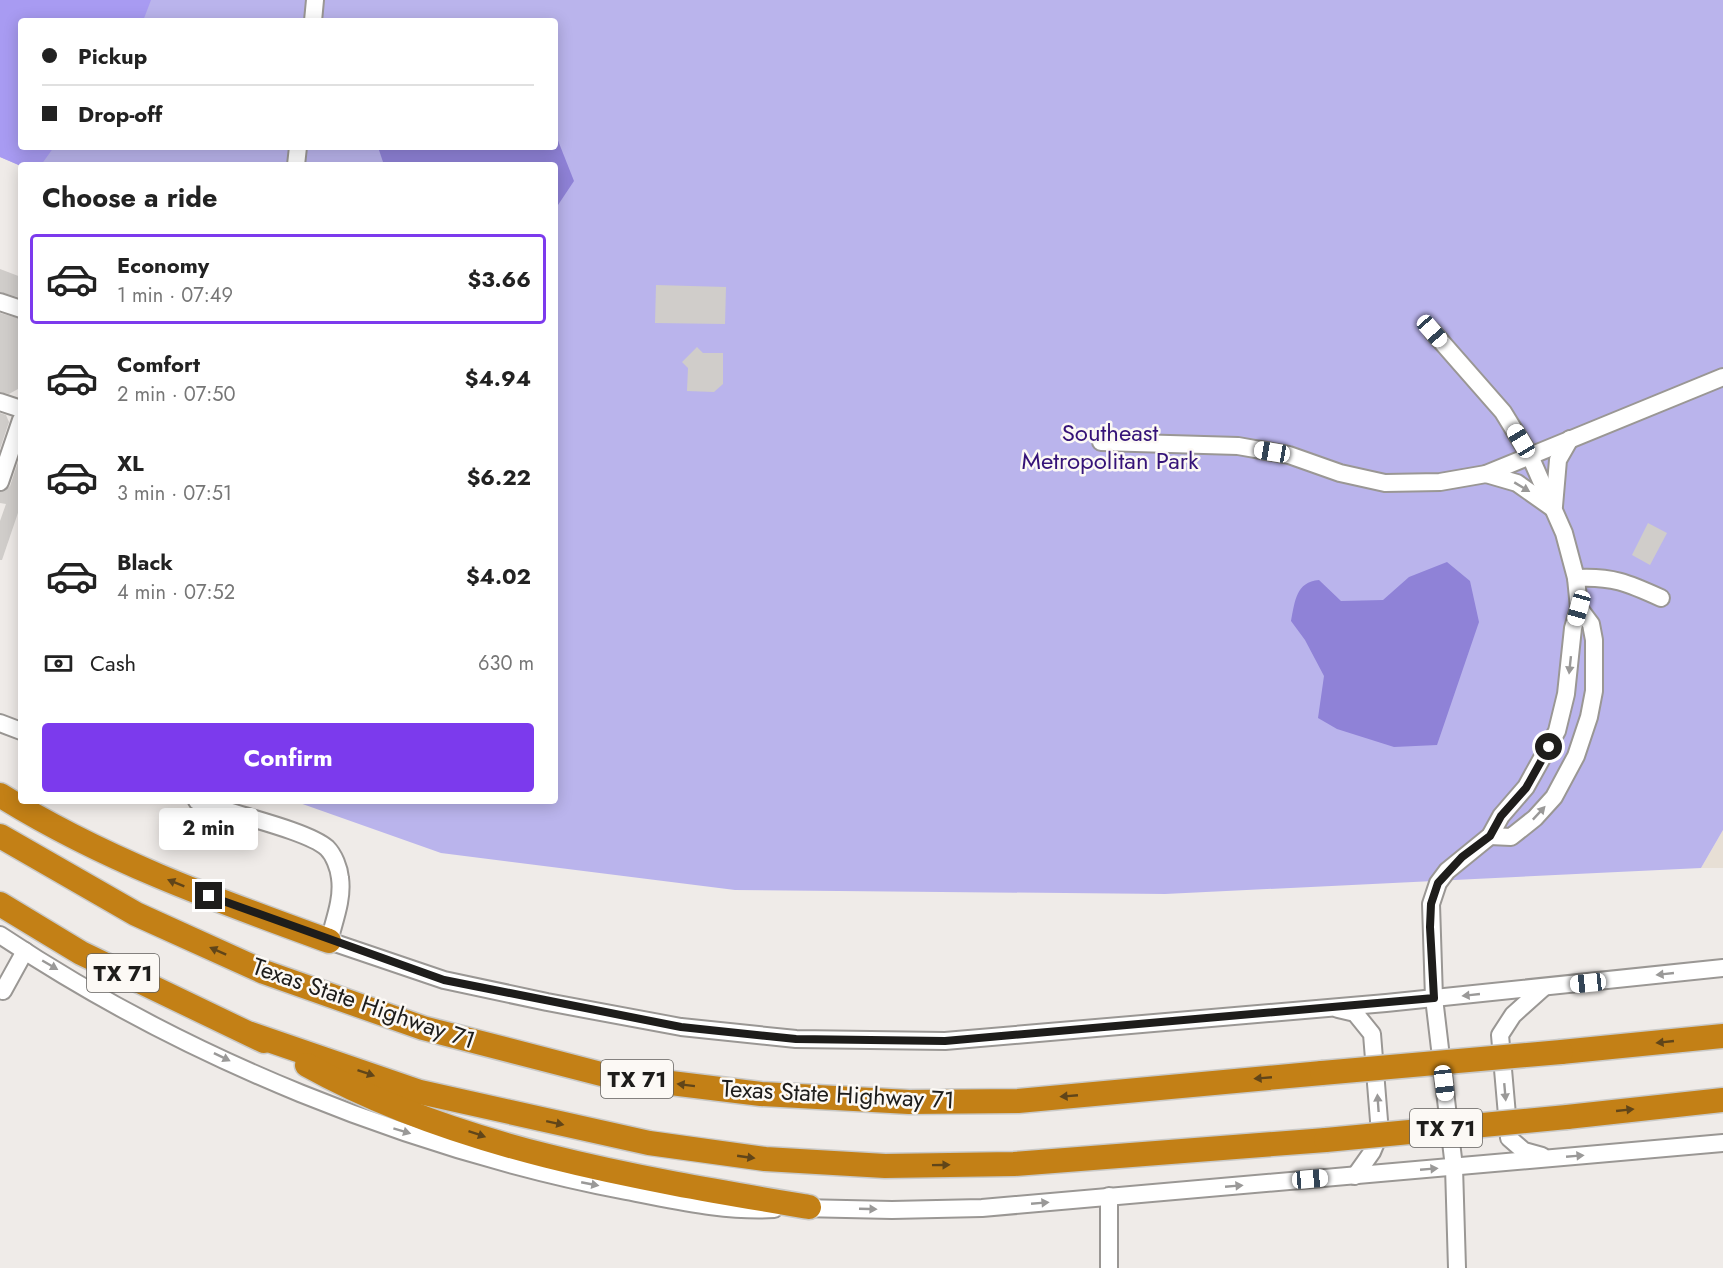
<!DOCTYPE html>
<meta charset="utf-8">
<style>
:root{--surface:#fff;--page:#f2f2f2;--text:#222;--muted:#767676;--line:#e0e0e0;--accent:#7c3aed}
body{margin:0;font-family:Jost,sans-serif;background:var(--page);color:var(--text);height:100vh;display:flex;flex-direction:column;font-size:22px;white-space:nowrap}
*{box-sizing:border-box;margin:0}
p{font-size:20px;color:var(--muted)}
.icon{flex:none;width:33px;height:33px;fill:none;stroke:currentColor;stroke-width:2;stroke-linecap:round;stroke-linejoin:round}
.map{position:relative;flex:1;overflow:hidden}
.side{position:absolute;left:18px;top:162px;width:540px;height:642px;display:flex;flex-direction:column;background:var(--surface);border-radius:6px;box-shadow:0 3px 15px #0003}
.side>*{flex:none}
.banner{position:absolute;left:18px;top:18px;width:540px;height:132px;border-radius:6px;box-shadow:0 3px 15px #0003;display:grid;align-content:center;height:132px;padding:0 24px;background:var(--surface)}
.end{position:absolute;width:27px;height:27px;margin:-14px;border:8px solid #1e1d1b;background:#fff;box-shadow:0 0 0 3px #fff}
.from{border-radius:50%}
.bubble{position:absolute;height:42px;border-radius:6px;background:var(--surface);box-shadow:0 3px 15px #0003;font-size:20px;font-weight:700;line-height:42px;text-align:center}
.car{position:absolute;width:18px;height:36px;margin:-18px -9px;border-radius:8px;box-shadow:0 0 4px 2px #0007;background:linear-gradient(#fff 24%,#345 0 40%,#fff 0 76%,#345 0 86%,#fff 0)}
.banner b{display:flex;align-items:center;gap:21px;height:57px;font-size:22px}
.banner b+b{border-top:2px solid var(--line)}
.banner i{width:15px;height:15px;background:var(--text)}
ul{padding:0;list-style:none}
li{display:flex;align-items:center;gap:18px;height:90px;margin:0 12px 9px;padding:0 12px;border:3px solid transparent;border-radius:6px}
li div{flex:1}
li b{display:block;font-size:22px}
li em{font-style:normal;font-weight:700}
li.selected{border-color:var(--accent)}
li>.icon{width:54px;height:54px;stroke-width:1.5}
h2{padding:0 24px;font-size:27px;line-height:72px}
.pay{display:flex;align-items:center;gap:15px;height:66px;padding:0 24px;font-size:22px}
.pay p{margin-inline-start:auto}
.cta{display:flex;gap:12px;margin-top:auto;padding:12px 24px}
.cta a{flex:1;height:69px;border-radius:6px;background:var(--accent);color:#fff;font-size:24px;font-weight:700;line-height:69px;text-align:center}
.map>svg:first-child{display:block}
</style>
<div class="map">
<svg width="1723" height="1268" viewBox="0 0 1723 1268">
<rect width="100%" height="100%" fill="#efebe8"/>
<!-- built -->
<polygon fill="#e7dfd5" points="1723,830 1723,868 1701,868"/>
<!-- green -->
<path fill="#bab4ec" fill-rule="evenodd" d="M0,0h1723v830l-22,38 -536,26 -430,-4 -294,-37 -147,-52h261v-636l-534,1 -21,-9zM21,21h534v126h-534z"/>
<!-- forest -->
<polygon fill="#a89bf2" points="0,0 151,0 143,21 21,21 21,147 54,147 41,165 21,166 0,157"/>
<!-- water -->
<g fill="#8f82d7">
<polygon points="555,133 574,181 556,208 555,223 555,165 384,165 378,147 555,147"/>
<path d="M1447,562l23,19 9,41 -42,123 -43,2 -57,-18 -19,-11 6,-42 -19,-36 -14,-19c4,-20 5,-39 28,-41l22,21 42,-1 26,-23z"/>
</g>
<!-- building -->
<g fill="#d0cdca">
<polygon points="0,269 21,277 21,298 0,292"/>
<polygon points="656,285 726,287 725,324 655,323"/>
<polygon points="0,313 21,319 21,381 18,389 9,394 0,392"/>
<polygon points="697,347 703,353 723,353 723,384 714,392 687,391 688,368 682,362"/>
<polygon points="0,413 6,415 9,422 0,449"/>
<polygon points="21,453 21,504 2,560 0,560 0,521 6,504 0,503 0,492 10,486"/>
<polygon points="1648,523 1667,533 1650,565 1632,555"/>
</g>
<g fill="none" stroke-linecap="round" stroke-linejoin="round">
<!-- minor casing -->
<g stroke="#9a9794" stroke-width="20">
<g id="minor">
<polyline points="313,21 315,0"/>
<polyline points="296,165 298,147"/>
<polyline points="0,302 21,309"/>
<polyline points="1432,331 1503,412 1530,456 1564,533 1576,578 1579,608 1573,628 1566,694 1557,731 1526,787 1501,816 1490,836 1447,871 1438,883 1431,904 1434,998 1454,1167 1457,1268"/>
<polyline points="0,402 21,409"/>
<polyline points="1101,442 1238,446 1289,455 1340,473 1385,483 1440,482 1486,474 1723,377"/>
<polyline points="1486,474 1517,483 1551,507"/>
<polyline points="0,482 21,420"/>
<polyline points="1554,506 1558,460 1570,439"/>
<path d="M1576,578c36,-2 52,5 85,20"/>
<polyline points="0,723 21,731"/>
<path d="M197,801c30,12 110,29 130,47 7,7 12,20 13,30 3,21 -6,43 -11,63l115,39 103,22 134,25 115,12 149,2 441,-38 337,-35"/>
<polyline points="1490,836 1511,837 1535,818 1554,797 1576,756 1589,717 1594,691 1594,640 1591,624 1579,608"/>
<path d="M0,935c184,123 409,214 626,256 49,9 98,21 148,18"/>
<polyline points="3,991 25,951"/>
<polyline points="1338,1009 1355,1013 1372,1034 1380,1133 1372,1152 1355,1176"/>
<polyline points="1542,1156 1524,1151 1509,1138 1500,1035 1513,1015 1543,988"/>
<polyline points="800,1208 892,1210 982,1208 1723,1143"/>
<polyline points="1109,1268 1109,1196"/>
</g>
</g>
<!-- highway casing -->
<g stroke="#c9c9c8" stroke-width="27">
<g id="highway">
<path d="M0,795c102,64 216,105 329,146"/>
<polyline points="0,836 136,914 264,972 423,1028 605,1075 761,1094 909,1102 1018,1101 1322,1073"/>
<polyline points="0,904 81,953 264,1041"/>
<polyline points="251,1034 420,1092 649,1143 765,1159 885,1166 1014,1164 1326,1140"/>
<polyline points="1561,1052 1723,1036"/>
<path d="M307,1065c150,84 335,114 502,142"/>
<polyline points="1567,1117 1723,1100"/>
</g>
</g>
<!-- minor -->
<use href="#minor" stroke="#fff" stroke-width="16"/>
<!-- highway -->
<use href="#highway" stroke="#c38016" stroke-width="24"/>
<!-- highway-bridge casing -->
<g stroke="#c9c9c8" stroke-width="27" stroke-linecap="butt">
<g id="highway-bridge">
<polyline points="1322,1073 1561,1052"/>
<polyline points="1326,1140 1567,1117"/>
</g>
</g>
<!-- highway-bridge -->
<use href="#highway-bridge" stroke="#c38016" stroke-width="24"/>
</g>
<!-- one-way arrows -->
<defs><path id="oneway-solid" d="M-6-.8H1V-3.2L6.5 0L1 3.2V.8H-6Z" transform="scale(1.5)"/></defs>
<g fill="#9a9998">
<use href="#oneway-solid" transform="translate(1522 487) rotate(31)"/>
<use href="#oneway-solid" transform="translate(1570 665) rotate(96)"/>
<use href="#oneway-solid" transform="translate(1539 813) rotate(-47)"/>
<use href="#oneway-solid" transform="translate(50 965) rotate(30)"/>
<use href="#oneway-solid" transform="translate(1665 974) rotate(174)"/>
<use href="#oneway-solid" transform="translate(1471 995) rotate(174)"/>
<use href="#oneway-solid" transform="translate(222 1057) rotate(26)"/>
<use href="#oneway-solid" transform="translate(1505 1092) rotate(85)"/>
<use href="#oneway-solid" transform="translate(1378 1103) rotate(-94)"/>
<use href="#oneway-solid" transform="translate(402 1131) rotate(17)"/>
<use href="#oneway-solid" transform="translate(1575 1156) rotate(-5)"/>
<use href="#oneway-solid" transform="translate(1429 1169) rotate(-5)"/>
<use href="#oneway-solid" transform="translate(590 1184) rotate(11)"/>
<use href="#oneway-solid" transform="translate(1234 1186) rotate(-5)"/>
<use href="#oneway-solid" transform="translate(1040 1203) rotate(-5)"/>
<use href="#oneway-solid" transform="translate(868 1209) rotate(2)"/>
</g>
<g fill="#604519">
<use href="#oneway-solid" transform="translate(176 883) rotate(-158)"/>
<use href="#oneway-solid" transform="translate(218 951) rotate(-156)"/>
<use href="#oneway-solid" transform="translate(1665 1042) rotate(174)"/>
<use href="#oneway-solid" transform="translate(366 1073) rotate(19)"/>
<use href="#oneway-solid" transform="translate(1263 1078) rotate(175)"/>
<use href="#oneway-solid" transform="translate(686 1085) rotate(-173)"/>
<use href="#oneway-solid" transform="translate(1069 1096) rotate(175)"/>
<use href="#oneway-solid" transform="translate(1625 1110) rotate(-6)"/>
<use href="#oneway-solid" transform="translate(555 1123) rotate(12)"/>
<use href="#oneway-solid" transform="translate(477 1134) rotate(19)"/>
<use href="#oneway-solid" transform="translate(746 1157) rotate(8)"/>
<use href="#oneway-solid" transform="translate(941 1165) rotate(-1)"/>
</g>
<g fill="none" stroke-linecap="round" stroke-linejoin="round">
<!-- route -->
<polyline stroke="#1e1d1b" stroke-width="8" points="209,896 444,980 681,1027 796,1039 945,1041 1434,998 1430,927 1431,904 1438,883 1462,857 1490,836 1501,816 1526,788 1549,747"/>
</g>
<g text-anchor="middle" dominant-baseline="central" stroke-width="5" stroke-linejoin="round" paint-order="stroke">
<!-- shield labels -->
<g fill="#fcf9f5" stroke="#615f5c" stroke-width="1.5">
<rect x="87" y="954" width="72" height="38" rx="4.5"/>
<rect x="601" y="1060" width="72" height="38" rx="4.5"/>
<rect x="1410" y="1109" width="72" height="38" rx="4.5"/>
</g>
<g font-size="22" font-weight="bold" fill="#1e1d1b">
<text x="123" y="973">TX 71</text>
<text x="637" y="1079">TX 71</text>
<text x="1446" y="1128">TX 71</text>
</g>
<!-- park labels -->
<g font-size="24" fill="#351378" stroke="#fcf9f5">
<text x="1110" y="432">Southeast<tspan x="1110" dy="28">Metropolitan Park</tspan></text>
</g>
<!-- street labels -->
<g font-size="24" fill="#1e1d1b" stroke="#fcf9f5">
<text transform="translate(364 1003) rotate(19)">Texas State Highway 71</text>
<text transform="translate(838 1094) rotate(3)">Texas State Highway 71</text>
</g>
</g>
</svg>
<i class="end from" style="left:1549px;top:747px"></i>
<i class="end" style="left:209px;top:896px"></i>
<div class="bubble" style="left:159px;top:808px;width:99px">2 min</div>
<i class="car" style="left:1432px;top:331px;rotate:139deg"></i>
<i class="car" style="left:1521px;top:441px;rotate:329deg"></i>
<i class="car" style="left:1272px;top:452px;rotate:280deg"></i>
<i class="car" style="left:1579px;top:608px;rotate:196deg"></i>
<i class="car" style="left:1588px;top:983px;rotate:264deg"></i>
<i class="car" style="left:1444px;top:1083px;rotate:173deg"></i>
<i class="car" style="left:1310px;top:1179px;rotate:85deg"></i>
<div class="banner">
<b><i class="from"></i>Pickup</b>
<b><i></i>Drop-off</b>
</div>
<section class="side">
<h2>Choose a ride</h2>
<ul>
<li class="selected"><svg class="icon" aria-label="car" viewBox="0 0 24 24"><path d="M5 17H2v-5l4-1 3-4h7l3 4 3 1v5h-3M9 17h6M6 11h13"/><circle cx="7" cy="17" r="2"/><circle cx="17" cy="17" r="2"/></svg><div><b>Economy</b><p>1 min · 07:49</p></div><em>$3.66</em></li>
<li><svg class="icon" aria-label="car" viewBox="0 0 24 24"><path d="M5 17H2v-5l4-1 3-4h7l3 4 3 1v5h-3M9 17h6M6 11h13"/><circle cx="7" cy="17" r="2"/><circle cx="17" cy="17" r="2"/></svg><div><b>Comfort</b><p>2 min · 07:50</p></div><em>$4.94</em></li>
<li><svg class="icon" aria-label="car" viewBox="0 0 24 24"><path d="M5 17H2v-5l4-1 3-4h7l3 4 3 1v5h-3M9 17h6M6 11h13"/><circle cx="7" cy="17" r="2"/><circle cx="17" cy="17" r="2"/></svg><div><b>XL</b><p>3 min · 07:51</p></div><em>$6.22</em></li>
<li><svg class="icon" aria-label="car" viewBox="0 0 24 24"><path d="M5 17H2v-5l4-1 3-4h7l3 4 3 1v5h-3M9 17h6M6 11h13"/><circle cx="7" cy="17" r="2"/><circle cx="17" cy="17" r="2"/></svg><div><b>Black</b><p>4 min · 07:52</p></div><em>$4.02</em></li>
</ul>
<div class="pay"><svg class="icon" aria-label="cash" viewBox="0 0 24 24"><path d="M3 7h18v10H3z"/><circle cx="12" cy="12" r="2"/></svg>Cash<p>630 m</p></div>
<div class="cta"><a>Confirm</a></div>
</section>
</div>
